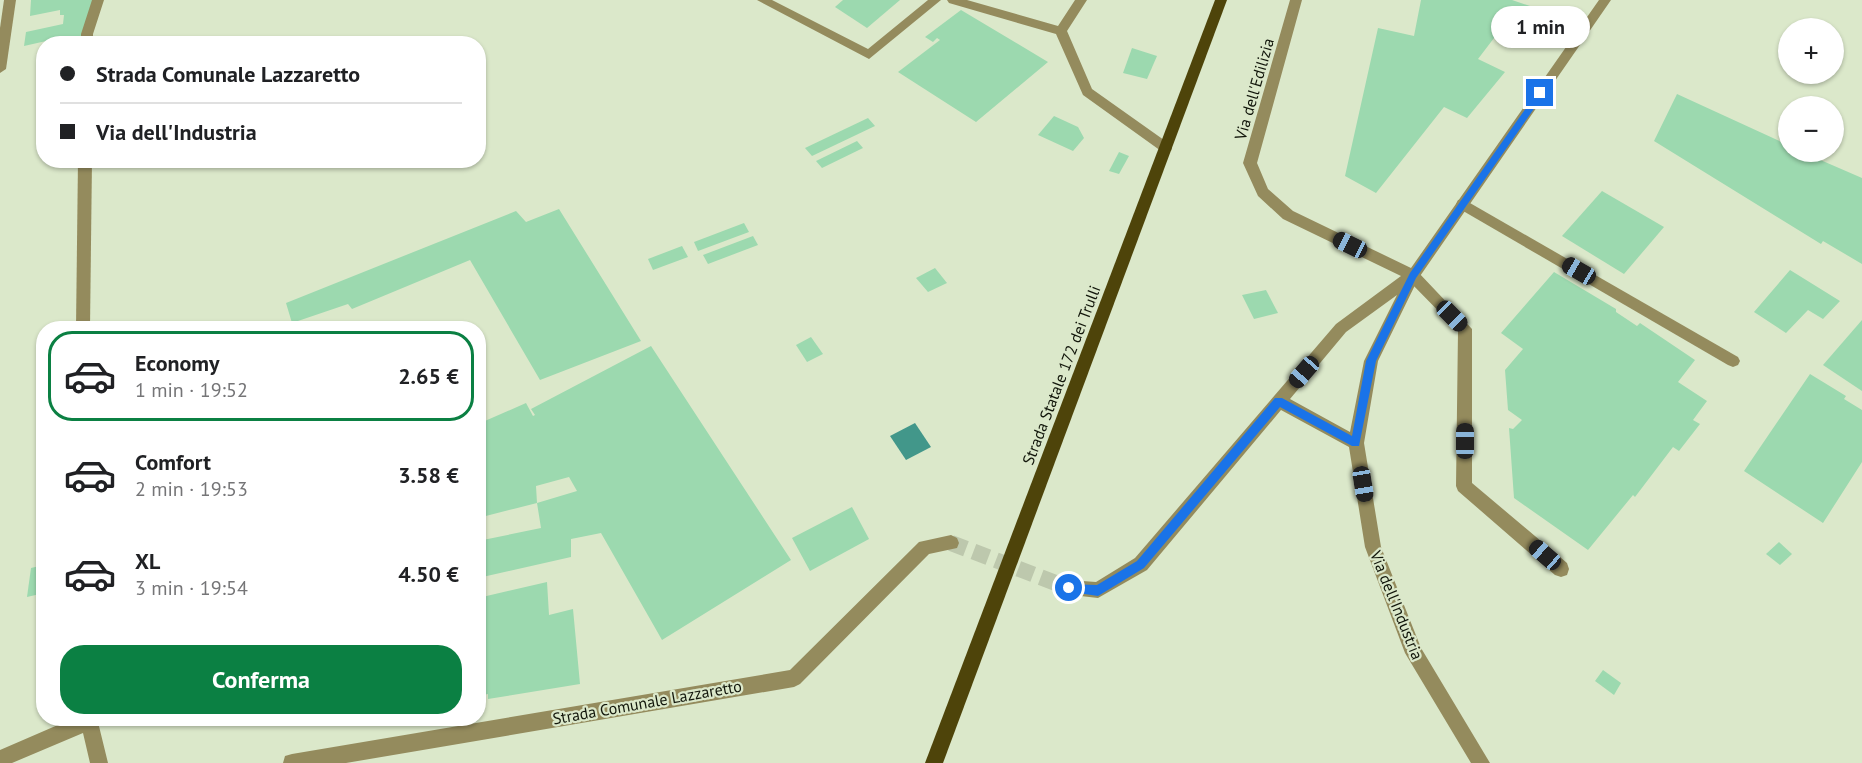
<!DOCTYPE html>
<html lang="it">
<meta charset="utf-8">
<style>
:root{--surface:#fff;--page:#f2f2f2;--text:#202124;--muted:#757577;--line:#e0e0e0;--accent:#0b8043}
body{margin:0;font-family:"PT Sans",sans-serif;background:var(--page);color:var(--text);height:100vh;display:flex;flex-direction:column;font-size:22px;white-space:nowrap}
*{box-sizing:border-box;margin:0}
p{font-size:20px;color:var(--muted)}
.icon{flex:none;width:33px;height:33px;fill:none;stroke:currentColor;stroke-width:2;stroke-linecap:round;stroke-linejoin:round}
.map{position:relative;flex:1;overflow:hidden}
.sheet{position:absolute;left:36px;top:321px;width:450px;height:405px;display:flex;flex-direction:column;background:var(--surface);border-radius:24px;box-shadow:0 2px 4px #0004}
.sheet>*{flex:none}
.banner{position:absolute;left:36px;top:36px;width:450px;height:132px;border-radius:24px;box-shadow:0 2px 4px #0004;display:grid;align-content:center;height:132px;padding:0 24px;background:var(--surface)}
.buttons{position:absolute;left:1778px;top:18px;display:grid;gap:12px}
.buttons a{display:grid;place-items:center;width:66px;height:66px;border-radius:50%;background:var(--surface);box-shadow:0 2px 4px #0004;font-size:30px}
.end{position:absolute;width:27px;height:27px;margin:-14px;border:8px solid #1a73e8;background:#fff;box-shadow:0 0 0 3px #fff}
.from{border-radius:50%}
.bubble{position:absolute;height:42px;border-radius:21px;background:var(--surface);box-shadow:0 2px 4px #0004;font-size:20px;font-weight:800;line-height:42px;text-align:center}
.car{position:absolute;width:18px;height:36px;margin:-18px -9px;border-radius:8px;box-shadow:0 0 4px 2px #0007;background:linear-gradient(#222 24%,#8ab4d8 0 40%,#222 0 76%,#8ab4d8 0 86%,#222 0)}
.banner b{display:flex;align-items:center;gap:21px;height:57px;font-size:22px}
.banner b+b{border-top:2px solid var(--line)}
.banner i{width:15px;height:15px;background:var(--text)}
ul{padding:10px 0 0;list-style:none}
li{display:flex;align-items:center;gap:18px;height:90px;margin:0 12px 9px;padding:0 12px;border:3px solid transparent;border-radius:24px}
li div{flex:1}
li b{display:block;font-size:22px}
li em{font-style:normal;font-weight:800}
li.current{border-color:var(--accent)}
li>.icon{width:54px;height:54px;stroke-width:1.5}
.cta{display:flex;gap:12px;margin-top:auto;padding:12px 24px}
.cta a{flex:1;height:69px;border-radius:24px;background:var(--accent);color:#fff;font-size:24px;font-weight:800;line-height:69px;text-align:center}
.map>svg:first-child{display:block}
</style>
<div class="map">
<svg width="1862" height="763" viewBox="0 0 1862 763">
<rect width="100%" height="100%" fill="#dbe8ca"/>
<!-- water -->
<polygon fill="#42978a" points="915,423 931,447 906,460 890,436"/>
<!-- building -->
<g fill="#9cd9af">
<polygon points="31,0 94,0 83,44 54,44 55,39 24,46 26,32 63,24 64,15 60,15 60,10 30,16"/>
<polygon points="843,0 900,0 867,28 835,7"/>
<polygon points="1421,0 1512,0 1548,12 1534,31 1507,21 1478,59 1505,72 1467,118 1444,107 1376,193 1345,176 1378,28 1414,36"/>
<polygon points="961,10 1048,62 976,122 898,72 940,40 937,38 933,42 925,37"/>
<polygon points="1132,48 1157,56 1147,79 1123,73"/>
<polygon points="1677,94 1788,145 1788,152 1802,152 1862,178 1862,264 1823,241 1821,244 1654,141"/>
<polygon points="1054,116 1078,127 1084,138 1073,151 1038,135"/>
<polygon points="868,118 875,126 812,156 805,148"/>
<polygon points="857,141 863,148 822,168 816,161"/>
<polygon points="1119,152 1129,156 1119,174 1109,171"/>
<polygon points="1602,191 1664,227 1624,274 1562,236"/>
<polygon points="559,209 641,341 540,380 470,260 352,309 348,304 292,323 286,303 516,211 526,222"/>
<polygon points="744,223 749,232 698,251 694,242"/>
<polygon points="753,236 758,245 708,264 703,255"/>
<polygon points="682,246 688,257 653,270 648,259"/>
<polygon points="935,268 947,283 928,292 916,278"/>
<polygon points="1790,270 1840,301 1823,319 1808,310 1786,333 1754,312"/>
<polygon points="1554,272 1616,309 1616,312 1637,326 1640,323 1695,360 1678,382 1707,401 1693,420 1700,424 1679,451 1673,447 1635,497 1633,495 1588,550 1514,498 1509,428 1513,429 1522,420 1508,410 1505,370 1523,349 1501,333"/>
<polygon points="1266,290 1278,313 1254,319 1242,295"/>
<polygon points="1862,320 1862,391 1823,365"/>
<polygon points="811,337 823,354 807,362 796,345"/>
<polygon points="651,346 791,560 662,640 601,533 571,539 571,557 478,578 478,541 541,528 537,503 577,491 569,477 536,486 537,503 478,518 478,424 526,403 533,416 535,415 531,409"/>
<polygon points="1810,374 1846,396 1844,399 1862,410 1862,462 1823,523 1744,471"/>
<polygon points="852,507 869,539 810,571 792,538"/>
<polygon points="1779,542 1792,554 1780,565 1766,554"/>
<polygon points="44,565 44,593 27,597 31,568"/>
<polygon points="547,582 549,615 573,609 580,684 488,699 488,694 478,696 478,598"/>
<polygon points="1603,670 1621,683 1614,695 1595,681"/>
</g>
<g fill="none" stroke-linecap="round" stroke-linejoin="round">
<!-- minor-tunnel -->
<polyline stroke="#bdc8ad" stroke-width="16" stroke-dasharray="16 8" stroke-linecap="butt" points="951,543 1069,588"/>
<!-- service -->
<g fill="#948b5d" fill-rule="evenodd">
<polygon points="757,0 772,0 868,49 928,0 941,0 869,59"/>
<polygon points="947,0 967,0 1058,26 1075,0 1087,0 1067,31 1092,89 1171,145 1172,148 1171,151 1161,151 1083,95 1056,34 949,3"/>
<polygon points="1463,199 1738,357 1740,361 1738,365 1733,367 1728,365 1458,208 1456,204 1458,200"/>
<polygon points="1413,270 1418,272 1472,329 1472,483 1567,563 1569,569 1567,575 1561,577 1555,575 1458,491 1456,486 1458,331 1408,280 1406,276 1408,272"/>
</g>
<!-- minor -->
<g fill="#948b5d" fill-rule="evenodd">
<polygon points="92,0 104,0 93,34 93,44 81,44 81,34"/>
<path d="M1290,0h12l-45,163 11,26 25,22 118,57 188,-268h12l-193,279 -40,82 -14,82 17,104 40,101 69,115h-19l-66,-110 -40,-106 -16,-100 -68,-37 -134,160 -49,28 -35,-4 -2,-6 2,-6 6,-2 27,2 39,-24 201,-234 65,-48 -118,-57 -25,-23 -15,-33zM1397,295l-33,66 -14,71 -60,-33 56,-67z"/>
<polygon points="78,160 92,160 90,328 76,328"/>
<polygon points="951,535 957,538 959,543 957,548 929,554 800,684 794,687 346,763 283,763 285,756 292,754 790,670 919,542"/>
<polygon points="74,718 97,718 108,763 90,763 83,733 12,763 0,763 0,750"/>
</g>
<!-- tertiary -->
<polygon fill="#948b5d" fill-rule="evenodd" points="4,0 16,0 6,69 0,73 0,28"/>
<!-- primary -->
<polygon fill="#4e440a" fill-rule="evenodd" points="1215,0 1227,0 943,763 925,763"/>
</g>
<!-- route -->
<polygon fill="#1a73e8" points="1538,91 1545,93 1416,278 1376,361 1359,446 1352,446 1280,407 1144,568 1098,596 1065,591 1065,584 1097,585 1137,561 1275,398 1282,398 1352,436 1366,361 1410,273"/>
<g text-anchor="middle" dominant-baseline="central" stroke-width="4.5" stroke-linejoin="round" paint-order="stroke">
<!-- street labels -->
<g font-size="16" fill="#11150a" stroke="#dbe8ca">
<text transform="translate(1254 89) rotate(-74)">Via dell'Edilizia</text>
<text transform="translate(1061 375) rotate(-69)">Strada Statale 172 dei Trulli</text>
<text transform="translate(1397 605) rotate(68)">Via dell'Industria</text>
<text transform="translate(647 702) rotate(-10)">Strada Comunale Lazzaretto</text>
</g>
</g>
</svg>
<div class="buttons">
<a>+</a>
<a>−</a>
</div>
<i class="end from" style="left:1069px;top:588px"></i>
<i class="end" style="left:1540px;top:93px"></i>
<div class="bubble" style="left:1491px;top:6px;width:99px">1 min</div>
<i class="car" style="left:1350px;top:245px;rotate:296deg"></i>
<i class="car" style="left:1579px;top:271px;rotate:300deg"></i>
<i class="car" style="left:1452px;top:316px;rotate:135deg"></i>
<i class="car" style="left:1304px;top:372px;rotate:221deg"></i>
<i class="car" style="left:1465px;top:441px;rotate:0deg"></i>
<i class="car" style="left:1363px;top:484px;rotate:171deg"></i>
<i class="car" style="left:1545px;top:555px;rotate:311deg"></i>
<div class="banner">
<b><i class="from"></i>Strada Comunale Lazzaretto</b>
<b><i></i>Via dell'Industria</b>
</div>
<section class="sheet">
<ul>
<li class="current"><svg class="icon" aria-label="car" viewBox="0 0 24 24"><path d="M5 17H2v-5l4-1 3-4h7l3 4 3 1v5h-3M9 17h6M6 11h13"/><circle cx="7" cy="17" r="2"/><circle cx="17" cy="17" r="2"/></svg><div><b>Economy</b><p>1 min · 19:52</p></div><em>2.65 €</em></li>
<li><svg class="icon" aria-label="car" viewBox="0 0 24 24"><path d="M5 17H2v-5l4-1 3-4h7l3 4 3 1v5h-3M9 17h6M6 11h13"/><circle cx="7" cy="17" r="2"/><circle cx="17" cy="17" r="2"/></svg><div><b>Comfort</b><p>2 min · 19:53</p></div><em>3.58 €</em></li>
<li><svg class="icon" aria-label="car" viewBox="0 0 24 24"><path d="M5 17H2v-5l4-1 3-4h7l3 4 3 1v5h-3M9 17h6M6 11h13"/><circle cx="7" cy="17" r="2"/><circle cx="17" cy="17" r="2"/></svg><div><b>XL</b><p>3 min · 19:54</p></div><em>4.50 €</em></li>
</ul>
<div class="cta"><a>Conferma</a></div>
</section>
</div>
